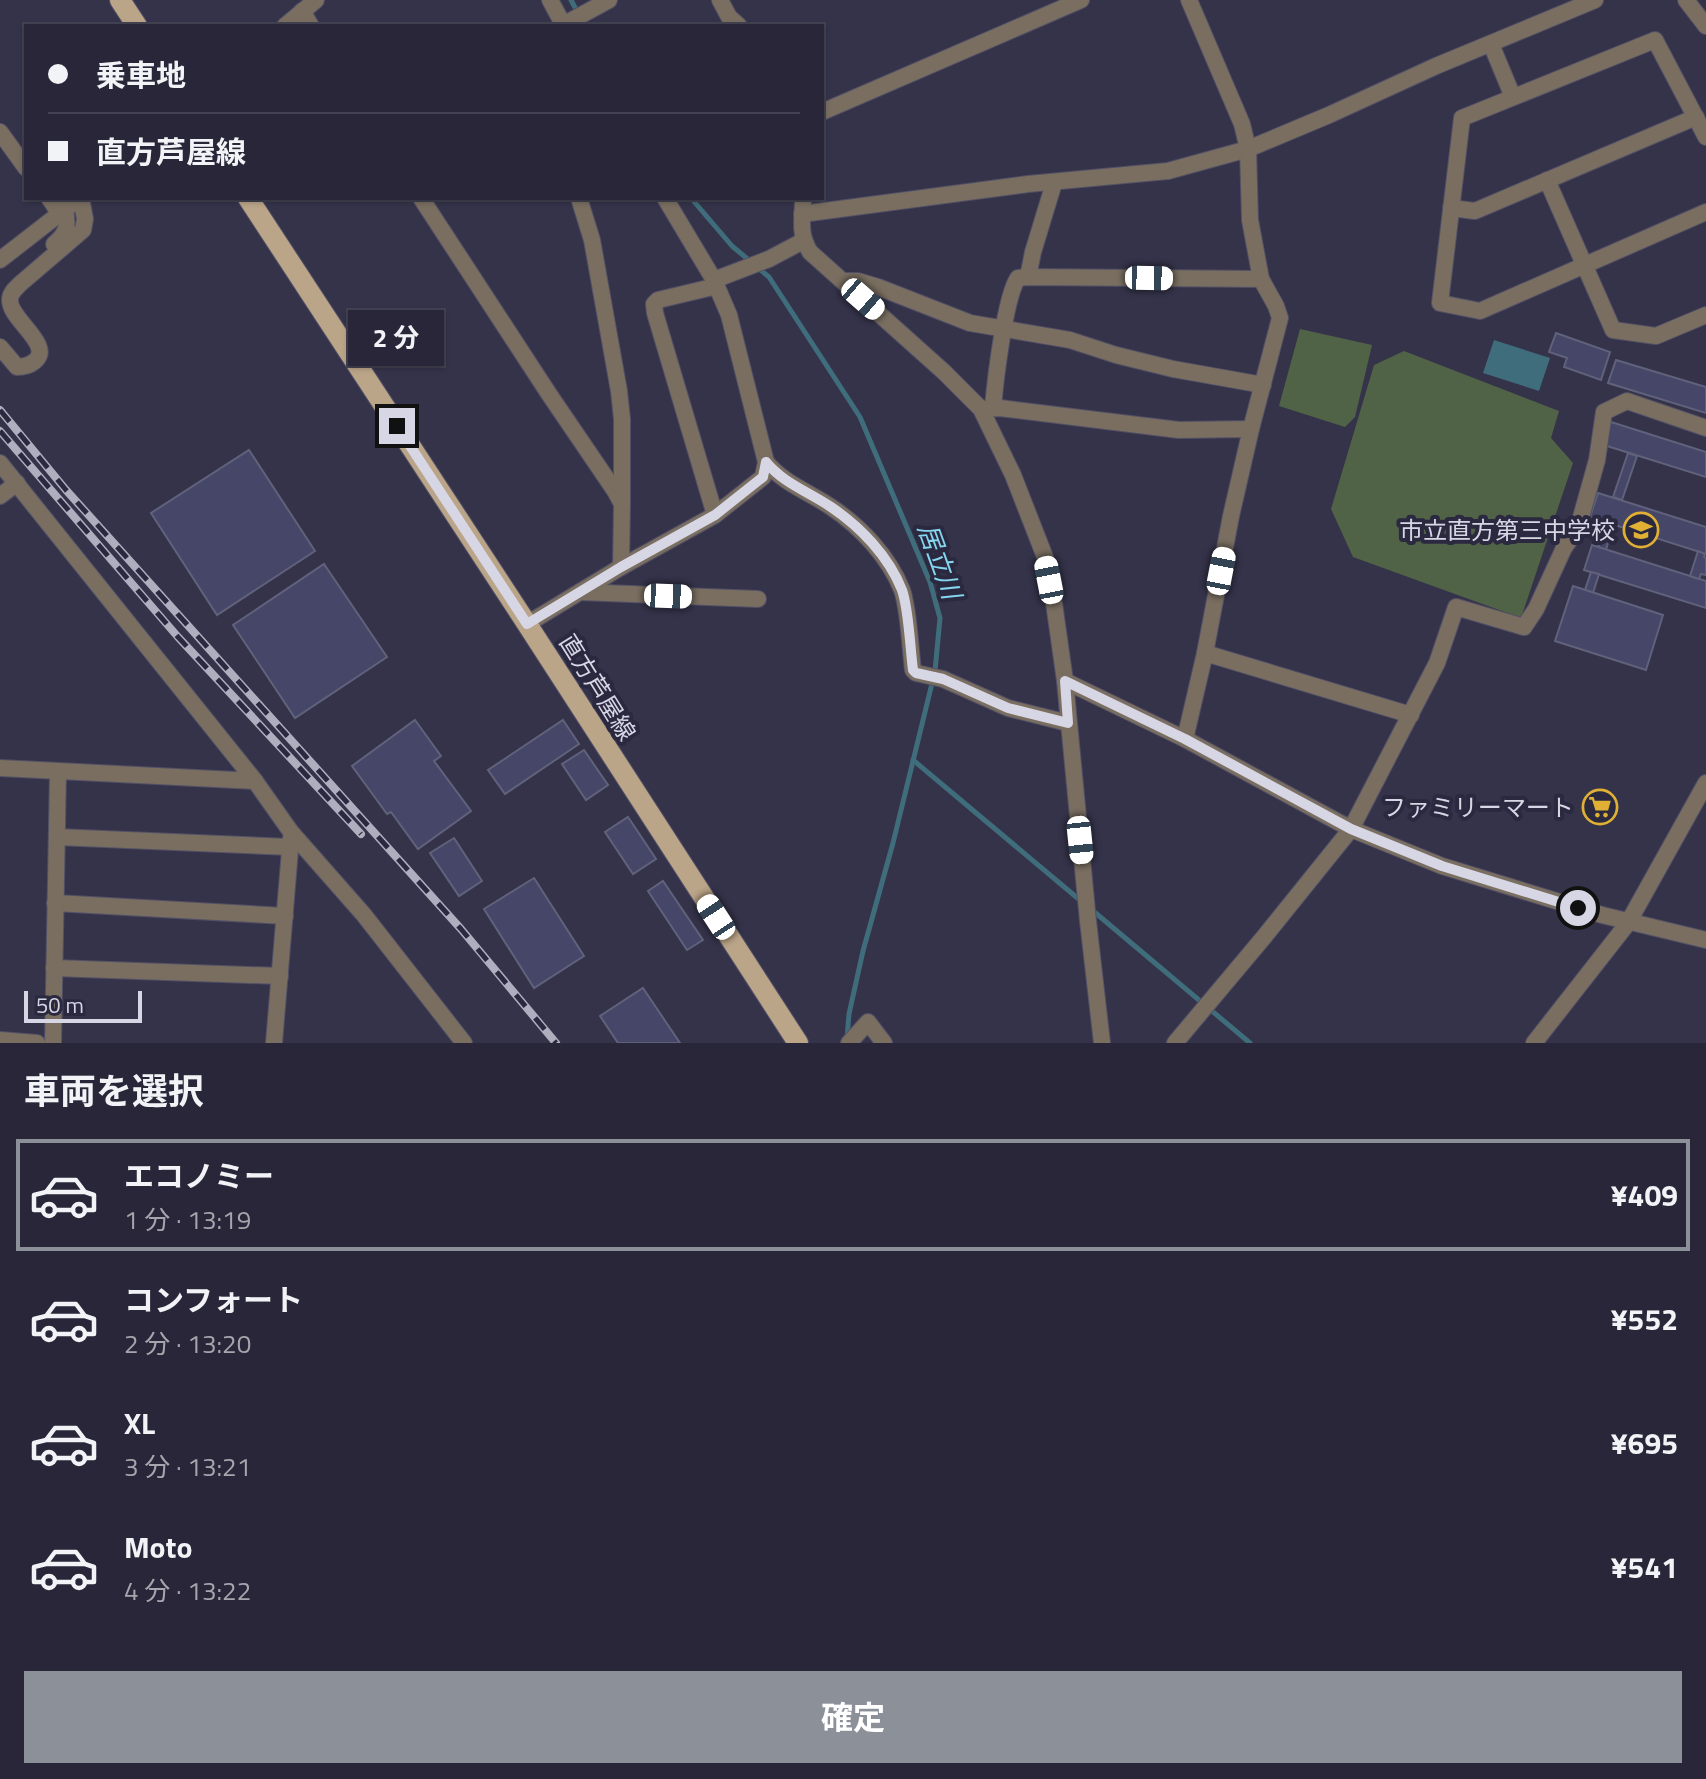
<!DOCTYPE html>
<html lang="ja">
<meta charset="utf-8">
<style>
:root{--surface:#282638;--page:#302e40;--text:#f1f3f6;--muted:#a5a5ae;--line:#444353;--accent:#8c9099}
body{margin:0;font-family:"Titillium Web","Noto Sans JP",sans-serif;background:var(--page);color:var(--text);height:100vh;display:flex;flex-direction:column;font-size:30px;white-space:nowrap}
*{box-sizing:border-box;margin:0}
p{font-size:26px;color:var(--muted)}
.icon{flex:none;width:44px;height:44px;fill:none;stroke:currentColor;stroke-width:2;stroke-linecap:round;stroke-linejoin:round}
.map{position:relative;height:1043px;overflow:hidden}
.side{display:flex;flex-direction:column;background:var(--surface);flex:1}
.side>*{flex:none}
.hud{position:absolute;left:24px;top:24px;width:800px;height:176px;border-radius:0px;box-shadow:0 2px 6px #0004,0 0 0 2px var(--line);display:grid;align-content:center;height:176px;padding:0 24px;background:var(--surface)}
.scale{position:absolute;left:24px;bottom:20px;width:118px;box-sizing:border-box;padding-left:8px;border:4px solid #d7d6e5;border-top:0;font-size:22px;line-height:28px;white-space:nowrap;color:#d7d6e5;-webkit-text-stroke:6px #2b2940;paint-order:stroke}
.end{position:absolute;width:36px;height:36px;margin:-18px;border:10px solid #d7d6e5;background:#111;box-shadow:0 0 0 4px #111}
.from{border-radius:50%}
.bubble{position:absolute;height:56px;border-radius:0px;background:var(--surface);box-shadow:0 2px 6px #0004,0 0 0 2px var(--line);font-size:26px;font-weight:700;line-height:56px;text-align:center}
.car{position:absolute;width:24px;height:48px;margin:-24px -12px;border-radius:10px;box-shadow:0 0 6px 2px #0007;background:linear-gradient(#fff 24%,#345 0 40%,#fff 0 76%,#345 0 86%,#fff 0)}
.hud b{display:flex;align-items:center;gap:28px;height:76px;font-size:30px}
.hud b+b{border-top:2px solid var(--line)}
.hud i{width:20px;height:20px;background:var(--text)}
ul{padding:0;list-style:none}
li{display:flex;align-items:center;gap:24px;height:112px;margin:0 16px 12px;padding:0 8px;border:4px solid transparent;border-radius:0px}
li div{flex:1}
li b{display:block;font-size:30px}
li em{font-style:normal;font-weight:700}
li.current{border-color:var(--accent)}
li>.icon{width:72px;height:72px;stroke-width:1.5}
h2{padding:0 24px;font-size:36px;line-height:96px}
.primary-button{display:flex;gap:16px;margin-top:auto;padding:16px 24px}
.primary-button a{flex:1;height:92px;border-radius:0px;background:var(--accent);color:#fff;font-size:32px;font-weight:700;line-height:92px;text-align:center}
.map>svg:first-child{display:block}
</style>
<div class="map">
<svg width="1706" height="1043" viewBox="0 0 1706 1043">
<rect width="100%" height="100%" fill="#35334a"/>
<!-- green -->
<g fill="#516346">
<polygon points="1300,329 1372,345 1355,417 1345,427 1279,406"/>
<polygon points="1404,351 1559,411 1551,438 1573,463 1521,618 1353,557 1331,509 1374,365"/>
</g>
<!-- water -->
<polygon fill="#3f6d7b" points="1494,340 1550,358 1539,391 1483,373"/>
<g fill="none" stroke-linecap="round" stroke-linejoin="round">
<!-- stream -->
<g stroke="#3f6d7b" stroke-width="5">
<polyline points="571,0 585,26"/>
<polyline points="691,198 732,246 750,261"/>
<polyline points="757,267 769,277 860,417 930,582 940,618 935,671 893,843 863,951 849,1014 847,1038"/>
<polyline points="913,760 1081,901"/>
<polyline points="1092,910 1250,1043"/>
</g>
</g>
<!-- building -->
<g fill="#454668" stroke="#60627b" stroke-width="2">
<polygon points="1556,333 1610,352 1601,380 1564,367 1567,358 1549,352"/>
<polygon points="1616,360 1706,387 1706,413 1608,383"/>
<polygon points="1611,422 1706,452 1706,477 1604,445"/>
<polygon points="249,450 315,551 217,615 151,513"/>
<polygon points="1628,453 1637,456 1622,500 1613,497"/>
<polygon points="1598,493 1706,527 1706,554 1590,517"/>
<polygon points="1606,522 1613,524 1606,550 1598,548"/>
<polygon points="1592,545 1706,581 1706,608 1584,570"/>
<polygon points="1698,551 1705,554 1704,557 1706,558 1706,575 1701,574 1699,579 1690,576"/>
<polygon points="324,564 387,657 295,718 233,625"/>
<polygon points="1591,572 1599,574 1593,593 1585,590"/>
<polygon points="1573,586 1663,615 1646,670 1555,641"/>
<polygon points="415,720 441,756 434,761 471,811 418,849 391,812 387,814 352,766"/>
<polygon points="563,720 579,744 505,794 488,770"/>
<polygon points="584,750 608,785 586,800 562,764"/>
<polygon points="628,817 656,859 633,874 605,832"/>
<polygon points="454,838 482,881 459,896 430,853"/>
<polygon points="534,878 584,956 534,988 484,909"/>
<polygon points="663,881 703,940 687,950 648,891"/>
<polygon points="643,988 680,1043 618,1043 600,1016"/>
</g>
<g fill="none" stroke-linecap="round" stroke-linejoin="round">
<!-- minor casing -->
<g stroke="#525066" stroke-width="18">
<g id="minor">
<polyline points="550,0 564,26"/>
<polyline points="720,0 729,17 739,26"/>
<polyline points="1686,0 1706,26"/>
<polyline points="302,11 311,26"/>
<polyline points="563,25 609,0"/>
<polyline points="285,26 316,0"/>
<polyline points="1491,44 1513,97"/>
<polyline points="822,112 1081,0"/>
<polyline points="0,132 26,168"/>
<polyline points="1706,137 1655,40 1462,118 1440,303 1480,311 1706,212"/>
<polyline points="1547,180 1613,330 1656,336 1706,315"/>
<polyline points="49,198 60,214"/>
<polyline points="421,198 549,394 615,491 622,504 621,567"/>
<polyline points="579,198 592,240 619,391 622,419 622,503"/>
<path d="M803,198c0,22 -5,34 7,54l134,120 37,37 32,66 32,82 9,46 11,78 23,240 14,122"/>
<polyline points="1451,208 1475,211 1696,117"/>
<polyline points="802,214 1028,184 1168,171 1248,149 1329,115 1436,66 1595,0"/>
<path d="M54,244c14,-12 14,-17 11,-35"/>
<polyline points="0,260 72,204"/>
<polyline points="1028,277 1033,252 1054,183"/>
<polyline points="714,280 769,259 803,241"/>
<polyline points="843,281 858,281 878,287 970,323 1070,340 1116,355 1173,369 1263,385"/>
<path d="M0,347l17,20c7,0 12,-1 18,-6 19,-16 -26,-42 -25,-61 0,-7 5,-11 10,-16l63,-54 2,-11 -4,-21"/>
<path d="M993,408c2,-25 12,-112 25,-130l10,-1 233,2"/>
<polyline points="982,409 1000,408 1179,430 1251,429"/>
<path d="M766,462c17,21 43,30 65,45 30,20 58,50 71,83 7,20 8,58 11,80l3,3 27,6 65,29 60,15"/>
<polyline points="0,463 255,781 291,832 364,915 464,1043"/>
<polyline points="0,496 17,483"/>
<polyline points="715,515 655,313 654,304 658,300 717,286"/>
<polyline points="580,592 758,599"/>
<polyline points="527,624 621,567 715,515 763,477 766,462 729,315 714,280 665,198"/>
<polyline points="1205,653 1411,715"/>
<polyline points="1065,681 1185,739 1351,829 1442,866 1602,915 1706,940"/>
<polyline points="1185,739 1205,653 1231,516 1251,429 1280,318 1276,306 1261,279 1250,220 1248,149 1242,124 1189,0"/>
<polyline points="0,768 255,781"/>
<polyline points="57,837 290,847"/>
<polyline points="55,903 285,916"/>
<polyline points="54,968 280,976"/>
<polyline points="0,1040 37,1043"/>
<polyline points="53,1043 58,771"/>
<polyline points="274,1043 291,838"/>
<polyline points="849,1043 868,1022 884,1043"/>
<polyline points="1175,1043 1264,937 1351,829 1437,663 1456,607 1524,627 1536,609 1564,548 1578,528 1597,460 1604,412 1627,401 1706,428"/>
<polyline points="1534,1043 1628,923 1706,783"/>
</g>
</g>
<!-- major casing -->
<g stroke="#525066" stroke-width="22">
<g id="major">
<polyline points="120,0 137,26"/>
<polyline points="248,198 527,624 798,1043"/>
</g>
</g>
<!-- minor -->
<use href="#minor" stroke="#796e60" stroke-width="16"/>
<!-- major -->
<use href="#major" stroke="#bba588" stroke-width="20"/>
<!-- rail casing -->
<g stroke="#afaebf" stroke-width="8">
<g id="rail">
<polyline points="0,410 66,490 461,929 556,1043"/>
<polyline points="0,431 178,637 361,834"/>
</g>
</g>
<!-- rail -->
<use href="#rail" stroke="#2b2940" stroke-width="5" stroke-dasharray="15" stroke-linecap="butt"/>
</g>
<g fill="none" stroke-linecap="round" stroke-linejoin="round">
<!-- route -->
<path stroke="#d7d6e5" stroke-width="10" d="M397,426l130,198 94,-57 94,-52 48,-38 3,-15c17,21 43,30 65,45 30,20 58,50 71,83 7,20 8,58 11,80l3,3 27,6 65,29 60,15 -3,-42 120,58 166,90 91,37 136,42"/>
</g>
<!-- icons -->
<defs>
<g id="school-ring" transform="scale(1.8)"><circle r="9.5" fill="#2b2940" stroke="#e0b034" stroke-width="1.5"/><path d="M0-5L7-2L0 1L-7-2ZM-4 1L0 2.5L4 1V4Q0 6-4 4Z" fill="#e0b034"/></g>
<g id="supermarket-ring" transform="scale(1.8)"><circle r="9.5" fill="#2b2940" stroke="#e0b034" stroke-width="1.5"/><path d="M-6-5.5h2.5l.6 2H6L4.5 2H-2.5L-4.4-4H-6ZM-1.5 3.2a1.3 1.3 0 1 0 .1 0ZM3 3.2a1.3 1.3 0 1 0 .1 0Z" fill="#e0b034"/></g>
</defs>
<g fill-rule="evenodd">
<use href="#school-ring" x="1641" y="530"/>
<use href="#supermarket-ring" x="1600" y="807"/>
</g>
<g text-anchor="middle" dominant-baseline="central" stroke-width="8" stroke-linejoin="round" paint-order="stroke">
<!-- poi labels -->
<g font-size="24" fill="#d7d6e5" stroke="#2b2940" text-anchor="end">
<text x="1615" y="530">市立直方第三中学校</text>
<text x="1574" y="807">ファミリーマート</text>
</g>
<!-- street labels -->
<g font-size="24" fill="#d7d6e5" stroke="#2b2940">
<text transform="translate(598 687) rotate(58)">直方芦屋線</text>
</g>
<!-- water labels -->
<g font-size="26" font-style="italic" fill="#85d6ee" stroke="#2b2940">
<text transform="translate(940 561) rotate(70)">居立川</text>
</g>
</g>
</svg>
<div class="scale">50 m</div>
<i class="end from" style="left:1578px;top:908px"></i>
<i class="end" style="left:397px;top:426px"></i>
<div class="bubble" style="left:348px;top:310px;width:96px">2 分</div>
<i class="car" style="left:1149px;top:278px;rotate:91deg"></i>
<i class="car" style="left:863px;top:299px;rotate:131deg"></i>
<i class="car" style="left:1221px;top:571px;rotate:11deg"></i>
<i class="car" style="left:1049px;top:580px;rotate:349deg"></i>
<i class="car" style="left:668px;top:596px;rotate:92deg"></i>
<i class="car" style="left:1080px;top:840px;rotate:174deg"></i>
<i class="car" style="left:716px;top:917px;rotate:327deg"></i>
<div class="hud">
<b><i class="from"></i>乗車地</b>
<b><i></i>直方芦屋線</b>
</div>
</div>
<section class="side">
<h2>車両を選択</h2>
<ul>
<li class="current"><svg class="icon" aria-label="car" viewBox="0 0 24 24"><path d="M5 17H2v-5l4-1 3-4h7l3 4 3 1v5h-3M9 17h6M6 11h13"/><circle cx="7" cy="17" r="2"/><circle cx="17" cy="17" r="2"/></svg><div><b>エコノミー</b><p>1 分 · 13:19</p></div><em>¥409</em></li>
<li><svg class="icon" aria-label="car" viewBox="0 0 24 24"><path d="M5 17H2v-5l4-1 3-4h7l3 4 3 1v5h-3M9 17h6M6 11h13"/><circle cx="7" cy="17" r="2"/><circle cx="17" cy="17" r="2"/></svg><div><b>コンフォート</b><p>2 分 · 13:20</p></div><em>¥552</em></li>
<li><svg class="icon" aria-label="car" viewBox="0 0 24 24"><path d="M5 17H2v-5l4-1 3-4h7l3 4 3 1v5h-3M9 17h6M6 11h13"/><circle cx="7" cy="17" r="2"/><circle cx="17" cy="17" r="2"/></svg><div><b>XL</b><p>3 分 · 13:21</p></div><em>¥695</em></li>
<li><svg class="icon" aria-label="car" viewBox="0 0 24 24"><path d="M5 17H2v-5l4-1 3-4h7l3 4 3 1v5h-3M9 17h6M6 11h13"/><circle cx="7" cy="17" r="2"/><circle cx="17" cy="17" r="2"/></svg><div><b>Moto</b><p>4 分 · 13:22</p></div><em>¥541</em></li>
</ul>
<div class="primary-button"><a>確定</a></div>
</section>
